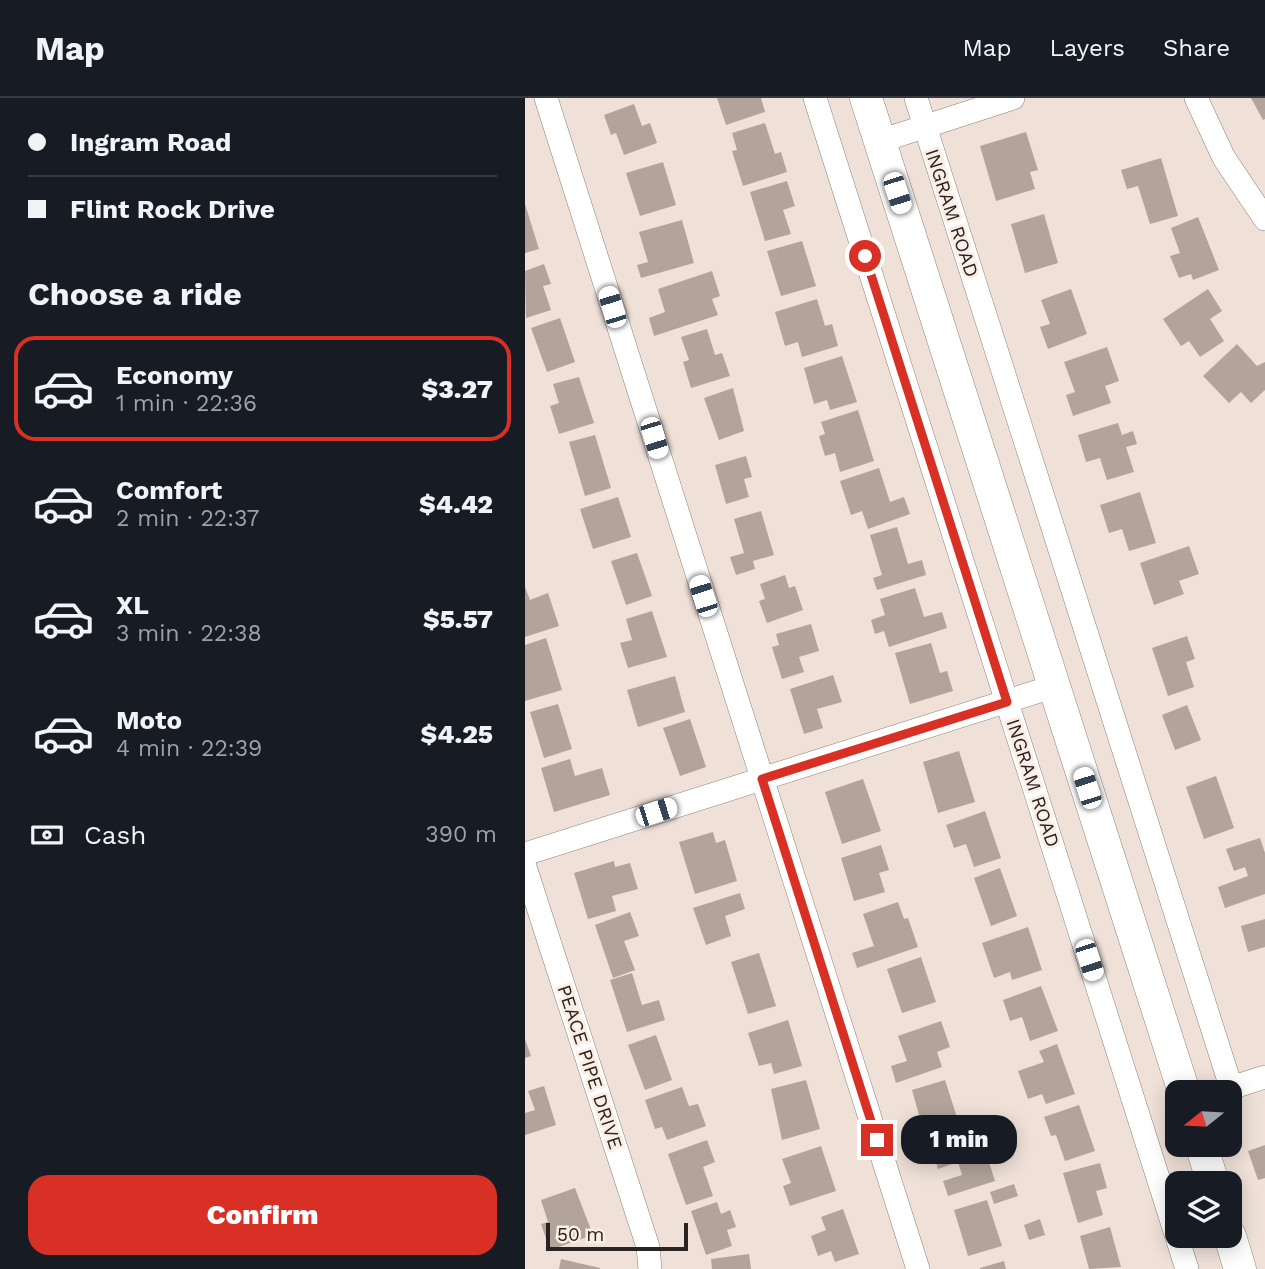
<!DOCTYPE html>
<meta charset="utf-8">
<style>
:root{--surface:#171b24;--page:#242831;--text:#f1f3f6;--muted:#9ea1a6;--line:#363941;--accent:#d93025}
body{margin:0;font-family:"Work Sans",sans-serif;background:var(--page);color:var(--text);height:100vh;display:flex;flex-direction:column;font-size:26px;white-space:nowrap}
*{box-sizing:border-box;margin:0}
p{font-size:23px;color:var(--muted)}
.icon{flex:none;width:38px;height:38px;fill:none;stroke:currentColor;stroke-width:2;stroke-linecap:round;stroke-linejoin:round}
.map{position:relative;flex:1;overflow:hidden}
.side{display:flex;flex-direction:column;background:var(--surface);width:525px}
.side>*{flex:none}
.top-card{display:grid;align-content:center;height:154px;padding:0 28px;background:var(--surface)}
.needle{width:46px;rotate:252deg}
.fabs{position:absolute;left:640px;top:982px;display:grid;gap:14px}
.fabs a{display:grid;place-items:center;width:77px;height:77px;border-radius:14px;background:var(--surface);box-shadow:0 4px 18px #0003;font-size:35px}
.scale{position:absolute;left:21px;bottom:18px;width:142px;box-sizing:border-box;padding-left:7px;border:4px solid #292421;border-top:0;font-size:19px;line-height:24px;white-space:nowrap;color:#292421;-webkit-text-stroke:5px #fdeee5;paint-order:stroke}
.end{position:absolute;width:32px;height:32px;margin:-16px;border:9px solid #d93025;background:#fff;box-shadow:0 0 0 4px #fff}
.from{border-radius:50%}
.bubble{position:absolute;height:49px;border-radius:21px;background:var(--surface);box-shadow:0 4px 18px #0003;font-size:23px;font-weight:800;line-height:49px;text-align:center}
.car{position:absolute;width:21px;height:42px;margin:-21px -10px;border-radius:9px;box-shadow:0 0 5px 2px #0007;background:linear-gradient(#fff 24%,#345 0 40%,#fff 0 76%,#345 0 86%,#fff 0)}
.top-card b{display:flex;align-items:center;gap:24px;height:66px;font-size:26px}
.top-card b+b{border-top:2px solid var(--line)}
.top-card i{width:18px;height:18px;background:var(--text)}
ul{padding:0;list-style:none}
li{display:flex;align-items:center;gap:21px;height:105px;margin:0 14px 10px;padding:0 14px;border:4px solid transparent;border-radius:21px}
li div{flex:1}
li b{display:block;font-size:26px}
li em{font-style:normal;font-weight:800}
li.selected{border-color:var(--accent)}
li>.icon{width:63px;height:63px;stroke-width:1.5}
h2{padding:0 28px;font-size:32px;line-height:84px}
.pay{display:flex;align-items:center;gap:18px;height:77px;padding:0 28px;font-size:26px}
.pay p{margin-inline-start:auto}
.button{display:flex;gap:14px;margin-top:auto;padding:14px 28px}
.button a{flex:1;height:80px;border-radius:21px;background:var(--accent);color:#fff;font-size:28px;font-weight:800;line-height:80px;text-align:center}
header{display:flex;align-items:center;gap:42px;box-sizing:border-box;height:98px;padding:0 35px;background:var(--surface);border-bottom:2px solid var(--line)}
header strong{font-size:33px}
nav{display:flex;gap:38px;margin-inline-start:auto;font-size:24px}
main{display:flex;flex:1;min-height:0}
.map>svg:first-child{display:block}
</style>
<header>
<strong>Map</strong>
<nav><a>Map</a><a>Layers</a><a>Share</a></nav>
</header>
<main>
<section class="side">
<div class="top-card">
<b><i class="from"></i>Ingram Road</b>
<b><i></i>Flint Rock Drive</b>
</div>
<h2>Choose a ride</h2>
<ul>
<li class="selected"><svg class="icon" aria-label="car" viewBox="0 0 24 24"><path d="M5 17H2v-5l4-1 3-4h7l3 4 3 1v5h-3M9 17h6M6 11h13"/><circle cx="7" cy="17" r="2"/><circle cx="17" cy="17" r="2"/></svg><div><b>Economy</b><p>1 min · 22:36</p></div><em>$3.27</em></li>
<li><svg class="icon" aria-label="car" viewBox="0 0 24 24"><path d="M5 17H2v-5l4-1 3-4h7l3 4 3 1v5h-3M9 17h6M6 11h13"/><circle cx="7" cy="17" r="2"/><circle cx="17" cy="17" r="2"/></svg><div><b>Comfort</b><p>2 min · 22:37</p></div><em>$4.42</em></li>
<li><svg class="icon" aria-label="car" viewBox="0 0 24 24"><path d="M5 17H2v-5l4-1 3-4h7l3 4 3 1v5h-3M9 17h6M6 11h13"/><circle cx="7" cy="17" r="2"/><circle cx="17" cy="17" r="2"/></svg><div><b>XL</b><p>3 min · 22:38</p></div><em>$5.57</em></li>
<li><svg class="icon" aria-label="car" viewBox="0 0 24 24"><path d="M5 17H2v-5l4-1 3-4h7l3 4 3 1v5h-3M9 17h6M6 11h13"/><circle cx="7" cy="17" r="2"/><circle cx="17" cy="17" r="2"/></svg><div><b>Moto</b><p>4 min · 22:39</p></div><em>$4.25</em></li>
</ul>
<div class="pay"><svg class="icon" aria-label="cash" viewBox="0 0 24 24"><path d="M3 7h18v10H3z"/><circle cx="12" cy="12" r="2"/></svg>Cash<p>390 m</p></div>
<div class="button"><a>Confirm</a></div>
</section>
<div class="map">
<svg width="740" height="1171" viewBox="0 0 740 1171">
<rect width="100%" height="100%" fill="#efe1d8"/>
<!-- building -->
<g fill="#b2a49b">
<polygon points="192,0 236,0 240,14 201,27"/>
<polygon points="726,0 740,0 740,21 738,22"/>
<polygon points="109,6 117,28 125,25 132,45 99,57 91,35 86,37 79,17"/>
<polygon points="240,25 250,56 256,54 262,74 218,88 207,53 212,52 207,35"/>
<polygon points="501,34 513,72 505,74 510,91 471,103 455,48"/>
<polygon points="636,60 653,118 625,126 613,88 602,91 596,72"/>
<polygon points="138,64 151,107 115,118 101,75"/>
<polygon points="262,83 270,108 258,112 266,136 240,143 225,94"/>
<polygon points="0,106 14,151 0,155"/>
<polygon points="519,116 533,165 500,175 486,126"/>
<polygon points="673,119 694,172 668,182 666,176 654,180 645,158 655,155 646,130"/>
<polygon points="157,122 169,165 116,180 112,167 123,164 114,134"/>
<polygon points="277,143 291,188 256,198 242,153"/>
<polygon points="19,166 26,186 18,188 26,212 1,220 0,173"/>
<polygon points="187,173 195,198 187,201 193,217 129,238 124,220 140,214 133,191"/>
<polygon points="546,191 562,236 523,251 515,229 525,226 516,202"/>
<polygon points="683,191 697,213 685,221 699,243 675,259 664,243 656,248 638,221"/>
<polygon points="292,201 300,228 307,226 313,248 277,259 273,244 260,248 250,214"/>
<polygon points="35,220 50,264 22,274 6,230"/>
<polygon points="182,231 190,257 197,255 205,278 166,290 158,264 164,262 156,239"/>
<polygon points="712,246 732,268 740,264 740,292 726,305 716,294 704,305 678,278"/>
<polygon points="582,249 594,283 580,288 586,305 548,318 541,297 550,294 539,264"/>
<polygon points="317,258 332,304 305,312 302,302 289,306 279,270"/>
<polygon points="54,279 69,325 34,336 25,308 34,305 28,286"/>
<polygon points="208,290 219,333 194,342 179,300"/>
<polygon points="333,312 349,363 315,374 310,355 300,358 294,338 300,336 296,324"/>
<polygon points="593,325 597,337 608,333 612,346 601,349 609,374 582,382 575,360 561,364 553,337"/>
<polygon points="70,337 86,390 60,398 44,344"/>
<polygon points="221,358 227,379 219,381 224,399 201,406 190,367"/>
<polygon points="354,370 365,404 379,399 385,416 343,431 337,413 326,417 315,383"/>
<polygon points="615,394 631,445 604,453 597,431 584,435 575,407"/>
<polygon points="93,399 106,439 68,451 55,411"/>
<polygon points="236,413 249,457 228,463 230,471 211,477 205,459 219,455 209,421"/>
<polygon points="372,429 383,466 397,462 401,477 352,492 348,480 357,477 345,437"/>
<polygon points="664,448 674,476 654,483 659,496 629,507 615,465"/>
<polygon points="112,455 127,498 101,507 86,463"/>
<polygon points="260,477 264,490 270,488 278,512 242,525 234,503 240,501 235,486"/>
<polygon points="0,489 5,502 23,495 34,528 0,539"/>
<polygon points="390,490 399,519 417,514 422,530 364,549 359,533 350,536 346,522 360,517 355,501"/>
<polygon points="127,513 142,559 103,570 95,545 107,542 101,521"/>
<polygon points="286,526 294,553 274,559 279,574 257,581 247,549 254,547 251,536"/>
<polygon points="662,538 670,561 661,564 669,589 643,598 627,550"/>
<polygon points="21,540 37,592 0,603 0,547"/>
<polygon points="406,545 415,575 422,573 428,593 385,606 370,555"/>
<polygon points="308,577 317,604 292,611 298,630 279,636 265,591"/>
<polygon points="150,578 160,614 113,629 102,592"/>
<polygon points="33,606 47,651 19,660 5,614"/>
<polygon points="662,607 676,642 650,652 637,617"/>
<polygon points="165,621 181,669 155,678 138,630"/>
<polygon points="434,653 450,704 413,715 398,664"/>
<polygon points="45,661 50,678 77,670 85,697 29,714 16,670"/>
<polygon points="691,678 709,730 679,741 661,689"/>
<polygon points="338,681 356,733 317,746 300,694"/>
<polygon points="460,713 476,760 449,769 441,746 429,750 421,727"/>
<polygon points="188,734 191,745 200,742 212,783 170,796 154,744"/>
<polygon points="735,740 740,755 740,796 700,810 693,789 723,778 720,769 709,773 701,751"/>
<polygon points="356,747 364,772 354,775 360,794 329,803 316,760"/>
<polygon points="89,763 90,769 105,765 113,791 87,798 91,813 63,821 49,775"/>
<polygon points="475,770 492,818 466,828 449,780"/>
<polygon points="215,795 220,811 200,818 206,838 181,847 168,810"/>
<polygon points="373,804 379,821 383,820 393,849 332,870 327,855 349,848 338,816"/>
<polygon points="105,814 114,838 99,843 110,872 88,880 70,827"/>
<polygon points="740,821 740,849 723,854 716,828"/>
<polygon points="503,829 517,872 487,882 485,874 469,880 457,845"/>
<polygon points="234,855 251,908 223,916 206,864"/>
<polygon points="396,859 411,904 377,915 362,871"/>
<polygon points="107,875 117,907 134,902 140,922 102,934 85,882"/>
<polygon points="516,888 533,933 505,943 497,919 485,923 478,902"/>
<polygon points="263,922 277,968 249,976 246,965 234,968 223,935"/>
<polygon points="416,923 425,949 412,954 417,969 371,985 366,968 382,963 373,938"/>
<polygon points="131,937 147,982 120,992 103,947"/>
<polygon points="0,941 6,958 0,960"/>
<polygon points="532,946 550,996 521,1006 517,996 503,1001 493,973 519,964 514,953"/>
<polygon points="281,982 295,1031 257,1042 246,991"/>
<polygon points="420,982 436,1032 397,1044 392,1025 396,1024 387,992"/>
<polygon points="19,988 31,1027 0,1037 0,1015 10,1012 3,993"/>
<polygon points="157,989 164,1008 173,1006 181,1028 142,1042 137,1029 130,1031 120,1002"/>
<polygon points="554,1007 570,1053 540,1063 531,1037 526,1038 519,1019"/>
<polygon points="456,1039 470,1083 423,1098 418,1083 437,1077 433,1064 413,1071 408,1054"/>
<polygon points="182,1042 190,1064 178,1069 188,1098 161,1107 143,1056"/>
<polygon points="740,1047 740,1080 733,1082 723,1053"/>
<polygon points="296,1048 311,1093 265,1108 258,1088 266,1085 257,1061"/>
<polygon points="575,1065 582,1090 571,1093 578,1117 553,1125 538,1075"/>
<polygon points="489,1086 493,1098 469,1106 465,1094"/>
<polygon points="50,1090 68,1137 25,1152 16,1126 23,1124 16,1102"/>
<polygon points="462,1102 477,1148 443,1158 429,1112"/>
<polygon points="192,1104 196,1116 205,1112 211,1129 202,1132 207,1148 181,1157 166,1113"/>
<polygon points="318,1111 334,1156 310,1164 306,1153 293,1158 286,1138 301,1132 296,1119"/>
<polygon points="515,1121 520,1137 504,1142 499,1127"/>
<polygon points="585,1129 596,1169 564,1171 555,1138"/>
<polygon points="224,1156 226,1171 187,1171 186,1161"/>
<polygon points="36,1161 75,1170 75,1171 34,1171"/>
<polygon points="479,1163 481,1171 455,1171 455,1170"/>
</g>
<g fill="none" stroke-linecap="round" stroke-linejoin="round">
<!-- minor casing -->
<g stroke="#8d8077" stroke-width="24">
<g id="minor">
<polyline points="21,0 393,1171"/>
<polyline points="290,0 662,1171"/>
<polyline points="391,0 706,989"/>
<polyline points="671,0 699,60 740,121"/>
<polyline points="355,43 488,0"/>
<polyline points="0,756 530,588"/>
<polyline points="0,769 123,1149 125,1171"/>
<polyline points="693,994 740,979"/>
</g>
</g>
<!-- secondary casing -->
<g stroke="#8d8077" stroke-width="33">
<g id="secondary">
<polyline points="341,0 659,994"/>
<polyline points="676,1046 688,1085"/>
<polyline points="705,1138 715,1171"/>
</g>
</g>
<!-- minor -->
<use href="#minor" stroke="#fff" stroke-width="23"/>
<!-- secondary -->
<use href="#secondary" stroke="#fff" stroke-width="32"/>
</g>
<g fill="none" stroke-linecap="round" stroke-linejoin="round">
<!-- route -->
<polyline stroke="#d93025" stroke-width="9" points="340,158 482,604 237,681 352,1042"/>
</g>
<g text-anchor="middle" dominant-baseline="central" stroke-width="6" stroke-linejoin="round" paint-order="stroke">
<!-- street labels -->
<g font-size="19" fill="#292421" stroke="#fdeee5">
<text transform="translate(427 115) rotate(72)">INGRAM ROAD</text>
<text transform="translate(508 685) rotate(72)">INGRAM ROAD</text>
<text transform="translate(65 969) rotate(72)">PEACE PIPE DRIVE</text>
</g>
</g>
</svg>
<div class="fabs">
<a><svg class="needle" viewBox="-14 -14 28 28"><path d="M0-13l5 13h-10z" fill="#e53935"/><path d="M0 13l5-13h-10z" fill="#9ea1a6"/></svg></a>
<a><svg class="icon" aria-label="layers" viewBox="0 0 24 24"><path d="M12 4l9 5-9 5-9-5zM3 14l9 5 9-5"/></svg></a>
</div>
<div class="scale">50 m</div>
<i class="end from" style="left:340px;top:158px"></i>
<i class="end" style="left:352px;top:1042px"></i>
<div class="bubble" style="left:376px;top:1017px;width:116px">1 min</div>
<i class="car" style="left:372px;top:95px;rotate:162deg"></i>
<i class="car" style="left:87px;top:209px;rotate:343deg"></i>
<i class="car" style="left:129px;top:340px;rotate:163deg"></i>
<i class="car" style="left:178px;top:498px;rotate:342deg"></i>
<i class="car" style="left:562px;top:690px;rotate:342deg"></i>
<i class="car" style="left:131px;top:714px;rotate:72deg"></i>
<i class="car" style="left:564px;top:862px;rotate:162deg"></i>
</div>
</main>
